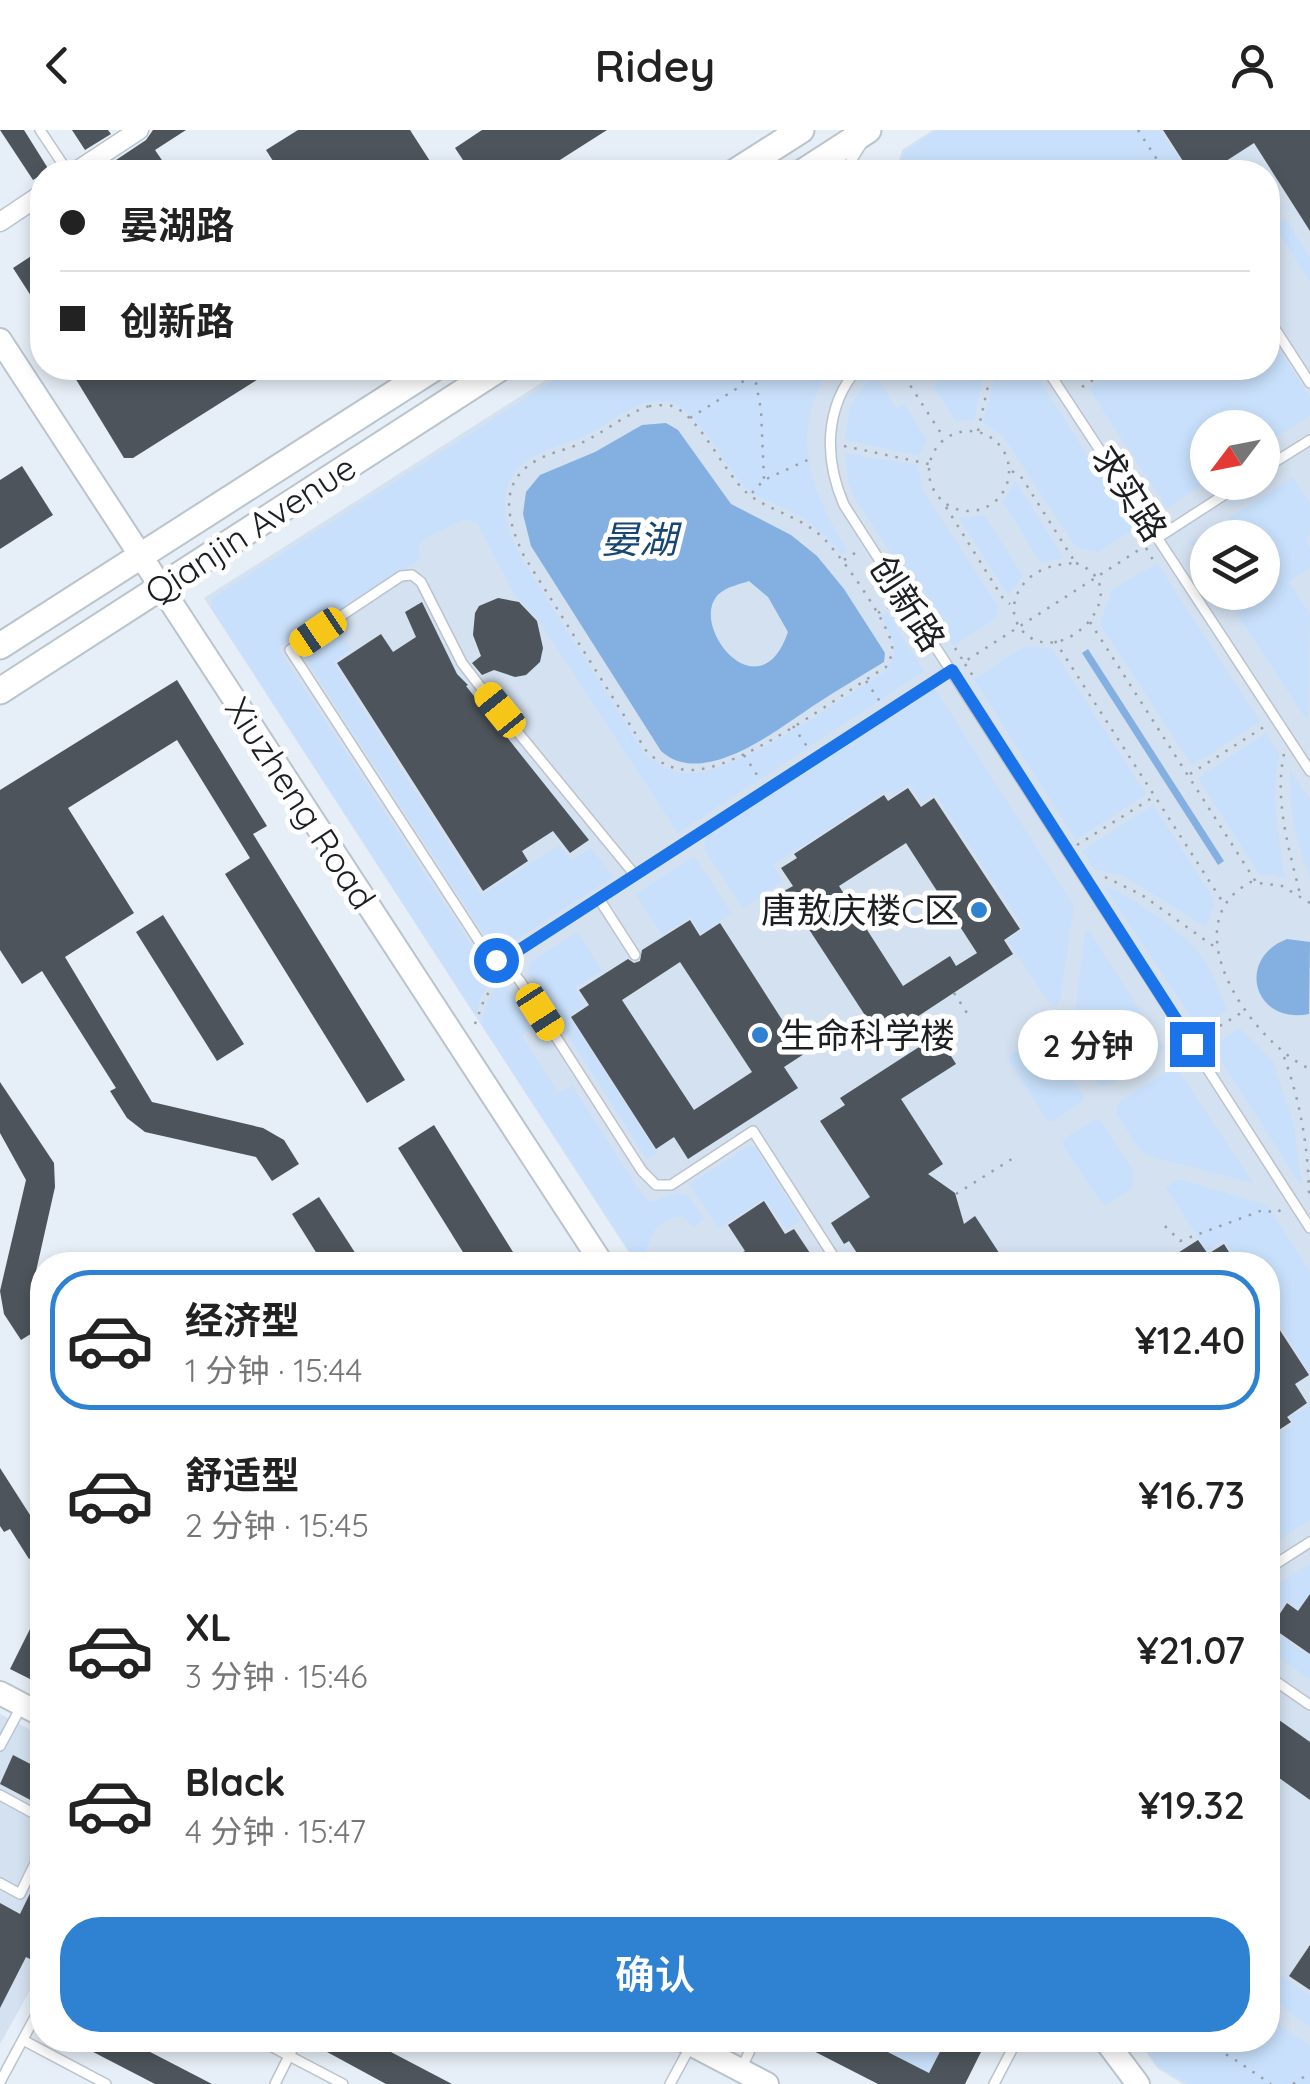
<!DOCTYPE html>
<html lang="zh">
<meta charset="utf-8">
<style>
:root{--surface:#fff;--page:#f2f2f2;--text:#222;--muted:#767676;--line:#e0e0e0;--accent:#2f82d1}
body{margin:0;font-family:Quicksand,"Noto Sans SC",sans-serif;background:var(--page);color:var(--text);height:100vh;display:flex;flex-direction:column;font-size:38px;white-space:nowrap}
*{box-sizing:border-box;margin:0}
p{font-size:32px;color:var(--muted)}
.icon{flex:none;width:55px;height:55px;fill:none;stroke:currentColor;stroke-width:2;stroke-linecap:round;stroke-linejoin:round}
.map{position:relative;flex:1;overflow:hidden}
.details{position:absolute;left:30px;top:1122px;width:1250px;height:800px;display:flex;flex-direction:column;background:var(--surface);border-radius:40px;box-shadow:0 5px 15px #0003}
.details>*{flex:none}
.banner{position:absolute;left:30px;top:30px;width:1250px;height:220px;border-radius:40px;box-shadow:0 5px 15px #0003;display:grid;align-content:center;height:220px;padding:0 30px;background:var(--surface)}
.needle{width:65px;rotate:238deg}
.controls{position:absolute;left:1190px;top:280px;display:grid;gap:20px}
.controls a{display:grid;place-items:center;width:90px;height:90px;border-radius:50%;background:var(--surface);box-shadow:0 5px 15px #0003;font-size:50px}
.end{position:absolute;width:45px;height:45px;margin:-22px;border:12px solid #1a73e8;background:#fff;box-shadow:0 0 0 5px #fff}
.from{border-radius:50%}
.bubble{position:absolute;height:70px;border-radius:35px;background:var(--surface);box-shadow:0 5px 15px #0003;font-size:32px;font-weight:600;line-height:70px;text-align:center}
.car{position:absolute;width:30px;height:60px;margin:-30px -15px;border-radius:12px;box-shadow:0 0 8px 2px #0007;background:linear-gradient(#f5c518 24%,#345 0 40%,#f5c518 0 76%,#345 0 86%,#f5c518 0)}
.banner b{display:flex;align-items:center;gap:35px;height:95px;font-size:38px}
.banner b+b{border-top:2px solid var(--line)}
.banner i{width:25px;height:25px;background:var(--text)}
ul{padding:18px 0 0;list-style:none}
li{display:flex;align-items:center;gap:30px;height:140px;margin:0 20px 15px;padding:0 10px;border:5px solid transparent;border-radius:40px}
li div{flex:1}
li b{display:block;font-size:38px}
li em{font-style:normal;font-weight:600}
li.current{border-color:var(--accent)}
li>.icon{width:90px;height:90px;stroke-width:1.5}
.cta{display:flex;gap:20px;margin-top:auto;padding:20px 30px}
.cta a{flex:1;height:115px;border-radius:40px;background:var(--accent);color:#fff;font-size:40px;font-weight:600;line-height:115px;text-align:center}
header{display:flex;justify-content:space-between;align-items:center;height:130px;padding:0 30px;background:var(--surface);font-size:45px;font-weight:600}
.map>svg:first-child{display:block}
</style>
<header><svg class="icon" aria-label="back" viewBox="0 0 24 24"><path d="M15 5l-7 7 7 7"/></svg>Ridey<svg class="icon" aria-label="person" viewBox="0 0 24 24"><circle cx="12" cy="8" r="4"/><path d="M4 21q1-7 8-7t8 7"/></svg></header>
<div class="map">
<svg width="1310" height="1954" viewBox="0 0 1310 1954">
<rect width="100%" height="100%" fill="#e6eef7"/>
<!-- built -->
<g fill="#d4e1f0" fill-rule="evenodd">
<path d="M933,0h377v1954h-127l-26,-16 -19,-28h130v-775h-631l-433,-667 361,-230h703v-196h-372l6,-22zM1208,298h54v54h-54zM1208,408h54v54h-54z"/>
<polygon points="0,1584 42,1606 42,1839 0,1914"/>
</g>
<!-- green -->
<g fill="#c8e0fb">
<polygon points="937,0 1160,0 1183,34 1171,42 898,42 904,22"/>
<polygon points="1285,89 1310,128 1310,151 1274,96"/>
<polygon points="1268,202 1310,268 1310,285 1263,316 1262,298 1208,298 1207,352 1167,378 1089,259 1117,238 1268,238"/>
<path d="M573,238h258c-44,63 -21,122 16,182l-5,5c-14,-16 -27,-31 -46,-41 -15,-8 -34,-14 -47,-24 -26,-22 -49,-83 -82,-88 -32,-5 -56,22 -83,34 -16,8 -34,11 -50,20 -42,25 -31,64 -14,100l125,198c14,12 29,21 49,19 55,-5 142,-72 192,-102 15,-21 6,-34 -5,-55l6,-4 37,59 -246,162 -139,-212 -25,-27 -37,-71 -13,-4 -39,19 -7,9 3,12 -143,89 210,323 7,4 -15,23 -4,18 -264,-407 -1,-10z"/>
<polygon points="932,238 985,238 974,290 956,291 933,256 940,251"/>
<polygon points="997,238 1028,238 1038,248 1134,399 1099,422 1076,417 1003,306 983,293"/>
<polygon points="873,242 896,278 904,274 927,310 919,326 845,310 850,277"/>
<polygon points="845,323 918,335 922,359 999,478 996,488 953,516 854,367 848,349"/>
<polygon points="1293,347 1310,374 1310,405 1305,408 1310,418 1310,438 1289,452 1310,484 1308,592 1223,463 1262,462 1262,408 1208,408 1207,439 1190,413"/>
<polygon points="1015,351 1064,428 1041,433 1003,372"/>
<polygon points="984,385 1023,446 1008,465 959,388"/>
<polygon points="1157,433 1260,592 1192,635 1100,494 1112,460"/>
<polygon points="337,497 351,519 333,532 481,765 559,716 572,730 591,718 613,747 505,817 492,817 302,524 304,519"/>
<polygon points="1025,516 1052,519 1146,664 1076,710 974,549"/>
<polygon points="935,559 1074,776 1060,871 1056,876 1049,872 1007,810 1024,798 935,664 921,672 909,654 893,665 888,660 773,735 783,751 743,778 704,718 706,707"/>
<path d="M1266,603l13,21c-9,42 0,83 6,125l-12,-5 -13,1 -62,-97z"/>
<path d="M1290,640l20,31v74c-15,-32 -21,-70 -20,-105z"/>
<polygon points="1153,675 1215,771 1206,797 1124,746 1094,739 1082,721"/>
<polygon points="694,726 731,783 701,803 690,787 664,804 660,802 636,764"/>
<path d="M1105,757c27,7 92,55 104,80 7,14 11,29 18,43l-28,19z"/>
<polygon points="1089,800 1164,919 1108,955 1099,956 1073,916 1072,908 1085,803"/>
<polygon points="578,802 602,841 575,857 585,875 569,886 657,1023 647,1029 528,842 530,832"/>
<path d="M502,850l33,46 -13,10 36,57 14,-8 66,104 12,13 29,-9 9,2 16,24 -10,8 -13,-11c-41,9 -23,31 -45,45l-155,-237 7,-24z"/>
<polygon points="1239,898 1273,931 1293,992 1302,1056 1211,916"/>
<polygon points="1037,908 1051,915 1084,967 1082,972 1053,991 1048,991 1009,930 1010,925"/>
<polygon points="1176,937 1253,1053 1152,1027 1140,1020 1116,983 1120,971"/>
<polygon points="1095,989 1101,991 1134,1043 1132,1058 1106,1075 1101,1072 1062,1014 1065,1008"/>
<polygon points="749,1016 755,1018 801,1090 787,1100 764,1068 719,1098 689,1054"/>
<polygon points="1179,1049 1267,1075 1310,1141 1310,1243 1268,1177 1268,1135 1241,1135 1224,1110 1207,1121 1166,1058"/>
<polygon points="1310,1274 1310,1390 1268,1417 1268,1310 1294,1294 1290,1287"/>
<polygon points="1310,1434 1310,1464 1298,1478 1287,1470 1268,1497 1310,1526 1310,1549 1268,1520 1268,1461"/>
<polygon points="1268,1836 1310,1866 1310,1897 1268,1866"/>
<polygon points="1268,1887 1310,1916 1310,1954 1188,1954 1158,1936 1140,1910 1268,1910"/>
<polygon points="881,1910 946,1910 929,1943 876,1916"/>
</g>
<!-- water -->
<g fill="#83b0e0" fill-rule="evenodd">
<path d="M666,293l12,7 53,74 60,31 26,21 27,33 41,64 -1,9c-23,14 -45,27 -68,42 -37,24 -112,86 -155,47l-130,-205 -8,-32 3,-22 14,-17 55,-23 47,-27zM749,451l19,16 20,35c-29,85 -103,-10 -68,-39 7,-6 20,-9 29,-12z"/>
<polygon points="1088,519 1224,731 1218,735 1082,523"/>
<path d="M1287,809l23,3 -1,72c-55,11 -74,-55 -22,-75z"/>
</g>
<!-- building -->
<g fill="#4d545b" fill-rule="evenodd">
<polygon points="0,0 24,0 49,40 33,50"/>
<polygon points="72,0 108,0 111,4 85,20"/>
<polygon points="153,0 186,0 155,20 170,42 111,42 107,36 146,10"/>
<polygon points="298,0 410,0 437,42 280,42 266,20"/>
<polygon points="482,0 607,0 541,42 445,42 463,30 455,18"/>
<polygon points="1163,0 1310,0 1310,101 1254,13 1209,42 1190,42"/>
<polygon points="42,119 42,183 13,138"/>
<polygon points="69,238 276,238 133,328 124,328"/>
<polygon points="22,336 53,385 0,419 0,350"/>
<polygon points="498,468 519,472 537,491 543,518 540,532 526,545 515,547 494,540 482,545 472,533 481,526 473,505 475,483 479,476"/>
<polygon points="422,472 457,544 468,555 466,556 589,710 570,723 553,701 522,721 528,731 483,761 337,533 381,504 393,522 416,507 405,482"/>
<polygon points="177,550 267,696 253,704 405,950 367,973 225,744 250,728 177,610 68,678 134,783 65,827 152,972 263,998 284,1010 299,1034 272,1051 256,1027 145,1002 127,988 110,961 116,958 42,841 22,854 0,820 0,660"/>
<path d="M908,658l13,19 13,-9 86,131 -16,11 9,14 -116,76 -9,-14 -16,10 -88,-135 9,-5 -12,-18 16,-10 -3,-4 90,-59 4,6zM906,713l71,110 -21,13 -6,-10 -47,30 -64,-100z"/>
<polygon points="163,785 244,914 217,931 136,802"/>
<path d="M690,790l10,16 20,-13 84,131 -20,13 14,21 -110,71 -14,-22 -18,12 -85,-132 18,-12 -10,-15 49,-31 6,4 6,-2 2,-11zM680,832l72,110 -58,38 -72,-110z"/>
<polygon points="933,908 936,913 941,910 956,934 901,969 943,1034 928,1044 955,1063 964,1094 975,1086 1007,1135 865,1135 849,1111 844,1114 831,1093 870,1067 820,991 845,975 840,968"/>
<polygon points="0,952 54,1033 55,1057 30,1168 42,1189 42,1197 21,1210 4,1184 0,1161 26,1050 0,1003"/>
<polygon points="434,995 521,1135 471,1135 398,1018"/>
<polygon points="319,1067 363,1135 324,1135 292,1084"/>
<polygon points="764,1071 785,1104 794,1099 818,1135 745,1135 738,1125 745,1121 728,1095"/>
<polygon points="1198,1110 1208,1124 1224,1114 1237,1135 1159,1135"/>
<polygon points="1268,1182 1309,1245 1295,1254 1307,1273 1287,1287 1291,1292 1268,1307"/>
<polygon points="0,1338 30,1385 33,1383 42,1399 42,1440 34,1426 29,1429 10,1399 4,1402 0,1396"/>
<polygon points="1310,1464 1310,1524 1271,1497 1287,1473 1298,1481"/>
<polygon points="42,1475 42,1555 10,1539"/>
<polygon points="1268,1582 1310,1612 1310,1670 1268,1640"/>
<polygon points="13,1625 42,1640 42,1676 0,1654"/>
<polygon points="42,1739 42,1805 30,1829 26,1827 0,1878 0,1773 20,1784"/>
<polygon points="1310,1815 1310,1860 1289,1846"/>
<polygon points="70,1910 127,1910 212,1954 155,1954"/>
<polygon points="305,1910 368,1910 452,1954 386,1954"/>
<polygon points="792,1910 881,1910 878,1917 929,1943 946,1910 987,1910 965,1954 878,1954"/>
</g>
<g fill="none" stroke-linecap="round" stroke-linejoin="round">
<!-- lane casing -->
<g stroke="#bbc3cc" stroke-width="12">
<g id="lane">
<polyline points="40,0 68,42"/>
<polyline points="844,42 861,15"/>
<polyline points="1268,188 1310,253"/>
<path d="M858,238c-34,39 -34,91 -14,137l466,723"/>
<polyline points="1046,238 1310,641"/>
<polyline points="1262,340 1310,310"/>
<polyline points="1159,407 1244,352"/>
<polyline points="635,745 479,555 462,533 421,452 412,445 401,446 290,520 488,825 506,834 520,851 642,1041 656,1055 671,1055 753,1001 839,1135"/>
<polyline points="599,769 635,825"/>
<polyline points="506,834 516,822 952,540"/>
<polyline points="1268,1439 1310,1412"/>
<polyline points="1268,1546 1310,1575"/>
<polyline points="0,1616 22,1575"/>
<polyline points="0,1665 42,1688"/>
<polyline points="0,1753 20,1764 42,1719"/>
<polyline points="23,1910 106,1954"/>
<polyline points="259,1910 343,1954"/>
<polyline points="742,1937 755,1910"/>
<polyline points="0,1952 42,1874"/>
<polyline points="275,1954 297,1910"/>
<polyline points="670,1954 690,1917"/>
<polyline points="994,1954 1017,1910"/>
</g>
</g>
<!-- street casing -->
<g stroke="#bbc3cc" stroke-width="21">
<g id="street">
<polyline points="75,42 139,0"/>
<polyline points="0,92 42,64"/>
</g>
</g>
<!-- secondary casing -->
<g stroke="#bbc3cc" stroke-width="26">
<g id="secondary">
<polyline points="0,210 603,1135"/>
<polyline points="0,1563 42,1585"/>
<polyline points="683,1910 767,1954"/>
<polyline points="1105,1910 1138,1954"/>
</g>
</g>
<!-- primary casing -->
<g stroke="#bbc3cc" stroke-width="29">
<g id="primary">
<polyline points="735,42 801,0"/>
<polyline points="803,42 868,0"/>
<polyline points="0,516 434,238"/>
<polyline points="0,561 500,238"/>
</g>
</g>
<!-- path -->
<g stroke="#9aa0a7" stroke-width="2.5" stroke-dasharray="2.5 8" stroke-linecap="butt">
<polyline points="1138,0 1165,42"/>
<polyline points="1268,52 1276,47"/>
<polyline points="899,238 944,308"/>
<polyline points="754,242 761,280 764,350"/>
<polyline points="1082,257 1111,238"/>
<path d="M649,276c6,0 17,-2 23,0 28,10 51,66 75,87 20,17 52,23 74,43 18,16 67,86 71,109 1,9 -2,15 -6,22 -45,27 -148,106 -198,103 -17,-1 -28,-7 -41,-18l-123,-196c-16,-34 -28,-73 13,-96 16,-9 35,-11 50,-20 22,-11 39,-26 62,-34z"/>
<polyline points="690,288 736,259 754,239 778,244 798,238"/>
<circle cx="969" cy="341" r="40"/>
<polyline points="978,301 992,238"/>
<polyline points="844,316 929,334"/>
<polyline points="1012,341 1022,348 1075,432"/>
<polyline points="752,363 764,350 814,327"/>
<polyline points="946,377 1004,470 1010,474"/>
<polyline points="1146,418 1153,430"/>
<polyline points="844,430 855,423"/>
<path d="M1076,433c62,23 -7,103 -48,73 -25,-19 -14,-51 10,-64 12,-7 25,-8 38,-9z"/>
<polyline points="878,483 889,477"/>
<polyline points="1090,492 1256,752"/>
<polyline points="1055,511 1224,774"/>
<polyline points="955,518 964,532 1145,416 1136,403"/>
<polyline points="965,534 973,546"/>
<polyline points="866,551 881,573"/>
<polyline points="793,596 808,618"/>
<path d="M1284,624c-10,46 5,95 16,140"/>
<polyline points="744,625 759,648"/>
<polyline points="1190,644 1267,595"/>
<polyline points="1077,715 1155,666"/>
<polyline points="1105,747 1142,765 1219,820"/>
<path d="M1310,773l-28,-17 -31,-4c-82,42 2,161 59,187"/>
<polyline points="954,863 967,883"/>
<polyline points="475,894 484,870 500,844"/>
<polyline points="1202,907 1241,883"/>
<path d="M1284,927c16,44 24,89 25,135l-3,2"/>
<polyline points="956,1064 1015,1027"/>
<polyline points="1165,1096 1180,1111 1263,1080 1276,1083 1282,1079"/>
<polyline points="1123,1123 1131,1135"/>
<polyline points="1198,1910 1231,1927 1271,1954"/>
<polyline points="1293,1954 1310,1943"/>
</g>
<!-- lane -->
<use href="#lane" stroke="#fff" stroke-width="9"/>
<!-- street -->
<use href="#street" stroke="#fff" stroke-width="18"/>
<!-- secondary -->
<use href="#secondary" stroke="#fff" stroke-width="22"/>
<!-- primary -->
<use href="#primary" stroke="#fff" stroke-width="25"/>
</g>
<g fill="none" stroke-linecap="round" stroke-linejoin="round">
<!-- route -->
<polyline stroke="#1a73e8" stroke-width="12" points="496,830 506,834 516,822 952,540 1192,914"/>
</g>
<!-- markers -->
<g fill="#2f82d1" stroke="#fff" stroke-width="4">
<circle cx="979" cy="780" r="10"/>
<circle cx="760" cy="905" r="10"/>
</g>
<g text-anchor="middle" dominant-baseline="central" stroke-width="10" stroke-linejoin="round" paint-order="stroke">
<!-- street labels -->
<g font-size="35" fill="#1c1f22" stroke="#fff">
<text transform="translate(1130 363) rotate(57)">求实路</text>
<text transform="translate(250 399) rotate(-33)">Qianjin Avenue</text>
<text transform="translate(908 473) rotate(57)">创新路</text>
<text transform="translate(301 673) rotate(57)">Xiuzheng Road</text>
</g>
<!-- poi labels -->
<g font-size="35" fill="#1c1f22" stroke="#fff" text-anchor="end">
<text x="959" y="780">唐敖庆楼C区</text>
<text x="780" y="905" text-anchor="start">生命科学楼</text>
</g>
<!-- water labels -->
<g font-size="38" font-style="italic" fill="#164673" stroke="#fff">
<text x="639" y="409">晏湖</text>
</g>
</g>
</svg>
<div class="controls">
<a><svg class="needle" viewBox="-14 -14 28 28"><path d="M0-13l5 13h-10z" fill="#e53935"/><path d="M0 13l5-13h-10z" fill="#767676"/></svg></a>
<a><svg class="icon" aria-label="layers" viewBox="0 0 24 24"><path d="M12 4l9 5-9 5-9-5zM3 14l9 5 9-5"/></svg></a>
</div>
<i class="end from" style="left:496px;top:830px"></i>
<i class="end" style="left:1192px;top:914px"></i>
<div class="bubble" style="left:1018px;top:880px;width:140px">2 分钟</div>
<i class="car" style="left:318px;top:502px;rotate:236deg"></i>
<i class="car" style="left:500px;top:580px;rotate:321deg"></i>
<i class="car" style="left:540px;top:882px;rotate:147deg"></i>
<div class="banner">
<b><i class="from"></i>晏湖路</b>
<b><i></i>创新路</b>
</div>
<section class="details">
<ul>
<li class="current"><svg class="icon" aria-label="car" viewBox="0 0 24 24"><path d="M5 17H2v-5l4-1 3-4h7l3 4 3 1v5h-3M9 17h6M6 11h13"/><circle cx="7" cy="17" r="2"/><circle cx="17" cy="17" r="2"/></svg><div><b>经济型</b><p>1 分钟 · 15:44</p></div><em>¥12.40</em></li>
<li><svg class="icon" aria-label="car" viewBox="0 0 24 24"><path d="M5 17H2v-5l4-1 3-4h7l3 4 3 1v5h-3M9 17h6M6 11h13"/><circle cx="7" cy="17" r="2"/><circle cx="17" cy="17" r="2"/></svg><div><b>舒适型</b><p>2 分钟 · 15:45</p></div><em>¥16.73</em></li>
<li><svg class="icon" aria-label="car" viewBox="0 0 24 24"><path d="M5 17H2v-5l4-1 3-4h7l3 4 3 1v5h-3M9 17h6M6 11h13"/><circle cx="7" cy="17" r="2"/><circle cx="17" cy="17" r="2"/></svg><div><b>XL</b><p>3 分钟 · 15:46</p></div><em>¥21.07</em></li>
<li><svg class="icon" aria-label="car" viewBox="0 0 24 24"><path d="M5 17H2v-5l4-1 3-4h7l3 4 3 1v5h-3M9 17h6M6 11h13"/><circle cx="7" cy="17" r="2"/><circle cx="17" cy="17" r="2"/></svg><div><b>Black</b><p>4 分钟 · 15:47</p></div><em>¥19.32</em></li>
</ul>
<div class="cta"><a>确认</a></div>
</section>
</div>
